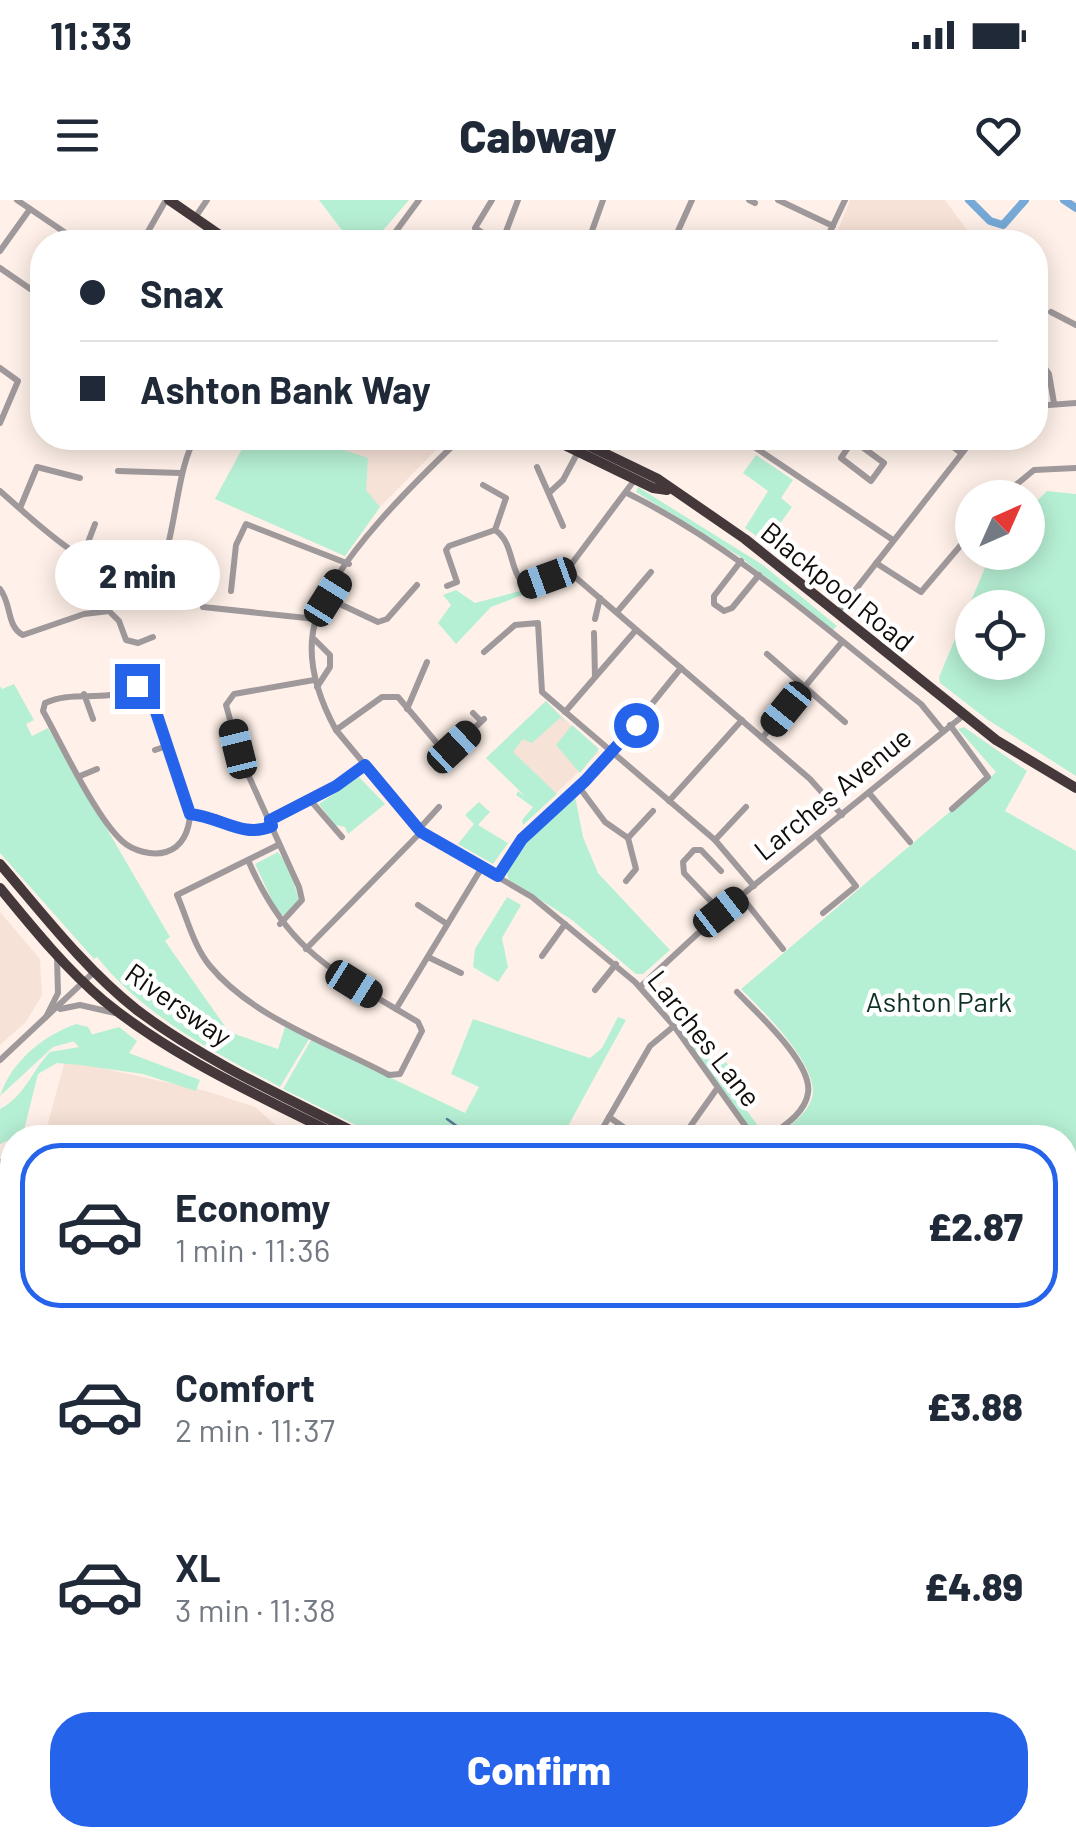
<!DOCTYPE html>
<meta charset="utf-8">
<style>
:root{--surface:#fff;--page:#f6f6f7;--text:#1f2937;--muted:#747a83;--line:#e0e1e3;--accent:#2563eb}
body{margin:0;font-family:Barlow,sans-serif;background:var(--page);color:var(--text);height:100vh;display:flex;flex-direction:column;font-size:38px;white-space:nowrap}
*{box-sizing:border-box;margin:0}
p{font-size:32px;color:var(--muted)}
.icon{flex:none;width:55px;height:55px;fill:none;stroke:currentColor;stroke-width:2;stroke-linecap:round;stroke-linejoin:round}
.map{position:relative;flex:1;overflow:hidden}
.side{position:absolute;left:0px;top:925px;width:1078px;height:722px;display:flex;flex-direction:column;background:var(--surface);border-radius:40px 40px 0 0;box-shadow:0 5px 25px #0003}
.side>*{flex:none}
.top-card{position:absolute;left:30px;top:30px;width:1018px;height:220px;border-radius:40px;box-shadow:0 5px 25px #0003;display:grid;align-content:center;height:220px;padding:0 50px;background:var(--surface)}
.needle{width:65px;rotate:45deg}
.buttons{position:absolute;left:955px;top:280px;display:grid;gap:20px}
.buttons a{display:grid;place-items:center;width:90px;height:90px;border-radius:50%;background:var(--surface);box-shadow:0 5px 25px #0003;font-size:50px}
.end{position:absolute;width:45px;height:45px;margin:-22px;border:12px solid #2563eb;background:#fff;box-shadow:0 0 0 5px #fff}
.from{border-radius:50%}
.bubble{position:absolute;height:70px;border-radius:35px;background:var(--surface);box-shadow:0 5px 25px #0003;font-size:32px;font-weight:800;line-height:70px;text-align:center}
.car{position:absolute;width:30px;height:60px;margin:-30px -15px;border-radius:12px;box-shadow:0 0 8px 2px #0007;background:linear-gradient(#222 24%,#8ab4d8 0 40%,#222 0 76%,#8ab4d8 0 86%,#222 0)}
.top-card b{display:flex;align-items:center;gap:35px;height:95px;font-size:38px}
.top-card b+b{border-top:2px solid var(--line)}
.top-card i{width:25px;height:25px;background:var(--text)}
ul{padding:18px 0 0;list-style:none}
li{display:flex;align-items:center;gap:30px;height:165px;margin:0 20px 15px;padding:0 30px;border:5px solid transparent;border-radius:40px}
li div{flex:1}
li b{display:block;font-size:38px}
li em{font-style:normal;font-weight:800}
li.current{border-color:var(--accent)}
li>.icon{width:90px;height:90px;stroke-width:1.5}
.primary-button{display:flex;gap:20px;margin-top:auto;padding:20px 50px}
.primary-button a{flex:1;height:115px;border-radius:40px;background:var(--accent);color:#fff;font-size:40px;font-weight:800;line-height:115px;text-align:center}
.status{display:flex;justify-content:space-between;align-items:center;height:70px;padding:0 50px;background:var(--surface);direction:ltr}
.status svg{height:28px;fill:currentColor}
header{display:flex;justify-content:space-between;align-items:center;height:130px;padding:0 50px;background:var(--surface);font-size:45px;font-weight:800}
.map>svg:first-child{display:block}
</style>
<div class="status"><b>11:33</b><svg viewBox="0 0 49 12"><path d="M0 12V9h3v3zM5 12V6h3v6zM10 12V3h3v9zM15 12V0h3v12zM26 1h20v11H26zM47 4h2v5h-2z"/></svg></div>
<header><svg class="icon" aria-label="menu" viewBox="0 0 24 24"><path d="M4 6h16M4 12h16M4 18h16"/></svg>Cabway<svg class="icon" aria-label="heart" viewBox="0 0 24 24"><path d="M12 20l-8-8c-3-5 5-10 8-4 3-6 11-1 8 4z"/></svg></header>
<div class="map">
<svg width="1076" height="1647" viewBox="0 0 1076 1647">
<rect width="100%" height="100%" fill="#fff1e9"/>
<!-- built -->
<g fill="#f7e2d7">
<polygon points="850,0 945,0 967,30 981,39 833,42"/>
<polygon points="248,238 448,238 380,307 345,356 215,299"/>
<polygon points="546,501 599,552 539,610 486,558"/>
<polygon points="0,712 40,759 42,795 26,822 0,845"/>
<polygon points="65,860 206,891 255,907 285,933 284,938 44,938"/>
<polygon points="1065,1565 1076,1575 1076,1647 949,1647 936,1635 1065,1635"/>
</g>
<!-- industrial -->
<g fill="#ebe6fc">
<polygon points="0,981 12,991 12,1089 0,1090"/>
<polygon points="0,1491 12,1503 12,1635 51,1635 49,1647 0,1647"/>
</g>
<!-- green -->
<g fill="#b6f0d4" fill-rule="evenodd">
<polygon points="319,0 409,0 373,42 351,42"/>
<polygon points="248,238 306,238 368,258 366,290 380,307 345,356 215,299"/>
<polygon points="756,255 793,280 781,298 792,307 766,343 745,328 768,291 743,273"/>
<polygon points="638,287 763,365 837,426 833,430 739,356 636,292"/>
<path d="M1047,291l29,3v282l-88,-56 -48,-37 -1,-6 48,-114 7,-10 34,-1v-42zM972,408h56v54h-56z"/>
<polygon points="456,390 475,403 524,390 525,394 491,407 456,444 438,423 451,405 443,395"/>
<path d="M14,484l20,36 -8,4 6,12 16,-8 122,209 -5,4 64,91 49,17 7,-22 24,12 -29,48c-67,-35 -136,-71 -183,-130l-3,2 -94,-106v-167l2,3z"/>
<polygon points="546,501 566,522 560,518 532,543 523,539 513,552 557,594 523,625 522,620 533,607 516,595 518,591 526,597 486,558"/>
<polygon points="572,525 599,549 580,573 556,545"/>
<path d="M964,527l63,44 -22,40 71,40v739l-4,4 -7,-7v-449l-291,-1c14,-10 32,-21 38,-39 9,-31 -50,-88 -71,-109l252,-214 3,-3 -38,-43z"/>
<polygon points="359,577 385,604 348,634 345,627 335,625 319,604"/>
<path d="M575,596l8,41 15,36 72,77 -27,24h-7l-64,-54 -64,-41c-6,-31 45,-65 67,-83z"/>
<polygon points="479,602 490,612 478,625 508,643 493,664 458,644 474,624 465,615"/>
<polygon points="278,652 290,669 299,701 286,715 279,715 255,664"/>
<polygon points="507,697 521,705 502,738 508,767 498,782 473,767 475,749"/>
<polygon points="618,817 626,820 562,937 380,937 283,889 311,840 465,913 479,887 451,874 473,819 590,858 602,848"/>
<path d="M76,824l12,3 5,9 -40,11 -53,49c11,-33 40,-59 76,-72z"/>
<path d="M119,827l18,14 -8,12 71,27 -4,11 -53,-17 -63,-9 -23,-2 -19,11 -15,60 -23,10v-35c26,-14 30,-36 50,-57l29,-5 -7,-7z"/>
<polygon points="691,830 716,868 726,862 746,890 737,897 766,937 754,937 680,837"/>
<polygon points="124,1635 276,1635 290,1647 125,1647"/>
</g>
<!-- water -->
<g fill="#76a9d7" stroke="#577a9a" stroke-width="2.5">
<polygon points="3,1214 12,1219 12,1387 0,1378"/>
<polygon points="307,1635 421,1635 435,1647 322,1647"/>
<polygon points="626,1635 925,1635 939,1647 662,1647"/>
</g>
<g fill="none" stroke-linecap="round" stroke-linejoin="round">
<!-- stream -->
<polyline stroke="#577a9a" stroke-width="2.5" points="447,919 473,938"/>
<!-- canal -->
<g stroke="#76a9d7" stroke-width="8">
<polyline points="969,0 990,21 1003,25 1025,0"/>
<polyline points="1064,0 1076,8"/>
</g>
<!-- minor -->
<g stroke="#a0999b" stroke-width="6">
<polyline points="17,0 79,42"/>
<polyline points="492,0 475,28 498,42"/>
<polyline points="749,0 755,3"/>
<polyline points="778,0 833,26"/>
<polyline points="194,19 207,0"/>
<polyline points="142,42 166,0"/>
<polyline points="388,42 419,0"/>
<polyline points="502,42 518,0"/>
<polyline points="588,42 603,0"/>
<polyline points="673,42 692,0"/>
<polyline points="825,42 845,0"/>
<polyline points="0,51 30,9"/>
<polyline points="0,68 42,97"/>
<polyline points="1051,112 1076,125"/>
<polyline points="1035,120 1035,121"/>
<polyline points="1035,154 1049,174 1054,203"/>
<polyline points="0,168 18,181 0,223"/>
<polyline points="1035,206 1076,203"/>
<path d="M461,238c-44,42 -127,122 -145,181 -12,39 2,78 20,111l85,102 111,65 103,85 39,44 80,112"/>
<polyline points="741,238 893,340"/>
<polyline points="850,238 884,263 871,281 841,258 853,240"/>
<polyline points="941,238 960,252"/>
<polyline points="537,267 563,326"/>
<polyline points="118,271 180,273"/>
<path d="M483,285l23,13 -11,32c20,13 13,41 31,56l41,-16 69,-92"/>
<path d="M0,291c43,38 88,83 148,91 28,-12 25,-113 48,-144"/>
<polyline points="550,292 563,280 578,252"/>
<path d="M627,293c109,54 198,136 294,211l22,27"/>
<polyline points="1000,298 1034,270 1076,268"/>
<polyline points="20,308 37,267 80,278"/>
<polyline points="82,358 95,324"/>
<polyline points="741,361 714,396 714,404 724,411 732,408 759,375"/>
<polyline points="876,363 921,392 972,332"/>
<polyline points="567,370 810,579 842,615"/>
<polyline points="125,378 109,411 119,421 126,440 138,443 153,437"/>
<polyline points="447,386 457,382 446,350 449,346 495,330"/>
<path d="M0,389c12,15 6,37 23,46l61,-21 25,-3"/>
<polyline points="231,391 236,345 246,324 349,364"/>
<polyline points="327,398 378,422 387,419 417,385"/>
<polyline points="203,407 316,419"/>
<polyline points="617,412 651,372"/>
<polyline points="838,412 974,238"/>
<polyline points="595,419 600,398"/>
<polyline points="594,433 595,477"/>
<polyline points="315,440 330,455 330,467 317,487"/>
<polyline points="484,452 515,425 538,423 542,492 715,640 754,686"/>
<polyline points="767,454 845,522"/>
<polyline points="84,494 93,519"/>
<polyline points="407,509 427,462"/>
<polyline points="565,512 636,430"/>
<polyline points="473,513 481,521"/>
<polyline points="950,525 988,577 952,609"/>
<polyline points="336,530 382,497 398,497 441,548 454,547 484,519"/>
<polyline points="762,538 842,442"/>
<polyline points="155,550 167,546"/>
<polyline points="80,576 97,569"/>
<polyline points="579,587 605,622 628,638"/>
<polyline points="869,593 910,642"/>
<polyline points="311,601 342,637"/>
<polyline points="669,601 742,520"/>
<path d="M190,615l-41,-124c-17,-7 -23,2 -39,4 -22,3 -43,-2 -65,8l-2,8c19,34 52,105 79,130 11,10 30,15 44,11 17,-5 23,-22 24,-37l26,2 34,16 22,-7"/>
<polyline points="271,620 336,586 365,565"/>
<polyline points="419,629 439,607"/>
<polyline points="817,636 856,686 823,713"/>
<polyline points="715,640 746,607"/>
<path d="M248,660c40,93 87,112 170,162l4,9 -22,43 -11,1c-58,-31 -136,-57 -179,-109 -16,-19 -23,-48 -33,-71l101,-50"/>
<polyline points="498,676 522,639 613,552 681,468"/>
<polyline points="626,681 636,669 628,638 653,611"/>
<polyline points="741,696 783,749"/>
<polyline points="418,705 447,724"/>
<polyline points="721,712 684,673 683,662 694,650 701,650 721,671"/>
<polyline points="280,724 302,700 299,687 241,559 226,505 234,494 314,480"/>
<polyline points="306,749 421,632"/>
<polyline points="542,756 565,724"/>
<polyline points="428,757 461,773"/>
<polyline points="640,787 721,712 964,515"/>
<polyline points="595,790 616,764"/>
<path d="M737,792c19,20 76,71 71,101 -3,21 -26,34 -41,45"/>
<polyline points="60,809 80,805 115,813"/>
<polyline points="396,809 481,669"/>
<polyline points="46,817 58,793 57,758"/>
<polyline points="0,860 94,772"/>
<polyline points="609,917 639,938"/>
<polyline points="597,938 650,846 674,826"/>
<polyline points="682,938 716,890"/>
<polyline points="0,962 12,975"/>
<polyline points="0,1035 12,1024"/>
<polyline points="1065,1413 1076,1404"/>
<polyline points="524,1635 535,1644 576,1638"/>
<polyline points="966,1635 979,1647"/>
</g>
<!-- highway -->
<g stroke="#44383b" stroke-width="10">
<polyline points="169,0 230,42"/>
<polyline points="550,238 653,288 667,290"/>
<polyline points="573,238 658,279 745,339 996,540 1076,588"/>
<path d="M0,664c43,50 85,105 137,146 69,52 152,89 229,128"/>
<path d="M0,688c32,39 66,81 104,113 71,58 158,96 239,137"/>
<polyline points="1065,1522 1076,1532"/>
<polyline points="1065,1542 1076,1552"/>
</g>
<!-- rail -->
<g stroke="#2c2724" stroke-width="2.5" stroke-dasharray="15 8" stroke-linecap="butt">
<polyline points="0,1145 12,1153"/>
<polyline points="561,1635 563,1647"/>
</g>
</g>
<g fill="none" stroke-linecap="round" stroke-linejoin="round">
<!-- route -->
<path stroke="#2563eb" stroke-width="12" d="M137,486l12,5 41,123c31,3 53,25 82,12l-2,-6 66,-34 29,-21 56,67 77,44 24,-37 63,-58 51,-56"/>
</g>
<g text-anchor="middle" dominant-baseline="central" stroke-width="9" stroke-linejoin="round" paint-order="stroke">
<!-- street labels -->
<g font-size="28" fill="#100c0a" stroke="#fff">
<text transform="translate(838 386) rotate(39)">Blackpool Road</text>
<text transform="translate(832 593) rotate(-39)">Larches Avenue</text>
<text transform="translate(179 804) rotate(35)">Riversway</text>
<text transform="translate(705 838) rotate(52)">Larches Lane</text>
</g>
<!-- park labels -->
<g font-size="28" fill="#0f3123" stroke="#fff">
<text x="939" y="801">Ashton Park</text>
</g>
</g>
</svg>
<div class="buttons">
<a><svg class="needle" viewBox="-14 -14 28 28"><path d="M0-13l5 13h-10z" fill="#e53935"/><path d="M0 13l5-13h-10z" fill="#747a83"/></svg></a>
<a><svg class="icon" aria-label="locate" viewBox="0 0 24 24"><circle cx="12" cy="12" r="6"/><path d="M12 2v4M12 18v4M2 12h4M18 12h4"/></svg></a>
</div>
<i class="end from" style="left:636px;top:525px"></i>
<i class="end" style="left:137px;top:486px"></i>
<div class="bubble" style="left:55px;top:340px;width:165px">2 min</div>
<i class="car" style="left:547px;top:378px;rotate:250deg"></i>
<i class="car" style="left:328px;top:398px;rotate:32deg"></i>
<i class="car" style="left:786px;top:509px;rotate:219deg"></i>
<i class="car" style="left:454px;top:547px;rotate:47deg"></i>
<i class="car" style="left:238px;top:549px;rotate:346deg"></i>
<i class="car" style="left:721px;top:712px;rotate:52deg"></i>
<i class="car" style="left:354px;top:784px;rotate:122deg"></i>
<div class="top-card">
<b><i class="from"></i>Snax</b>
<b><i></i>Ashton Bank Way</b>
</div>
<section class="side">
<ul>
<li class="current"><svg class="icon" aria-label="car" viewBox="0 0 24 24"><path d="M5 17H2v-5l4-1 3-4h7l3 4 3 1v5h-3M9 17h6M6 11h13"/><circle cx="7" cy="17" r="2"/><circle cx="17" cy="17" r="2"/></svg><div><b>Economy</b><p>1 min · 11:36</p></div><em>£2.87</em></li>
<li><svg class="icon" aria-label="car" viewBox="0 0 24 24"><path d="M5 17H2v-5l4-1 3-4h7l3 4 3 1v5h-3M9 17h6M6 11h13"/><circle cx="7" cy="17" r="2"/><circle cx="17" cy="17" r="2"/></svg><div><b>Comfort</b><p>2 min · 11:37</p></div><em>£3.88</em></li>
<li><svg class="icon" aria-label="car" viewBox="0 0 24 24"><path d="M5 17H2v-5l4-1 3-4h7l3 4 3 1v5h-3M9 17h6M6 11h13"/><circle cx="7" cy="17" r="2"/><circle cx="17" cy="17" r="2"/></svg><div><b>XL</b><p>3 min · 11:38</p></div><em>£4.89</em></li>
</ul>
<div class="primary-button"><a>Confirm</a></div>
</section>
</div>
